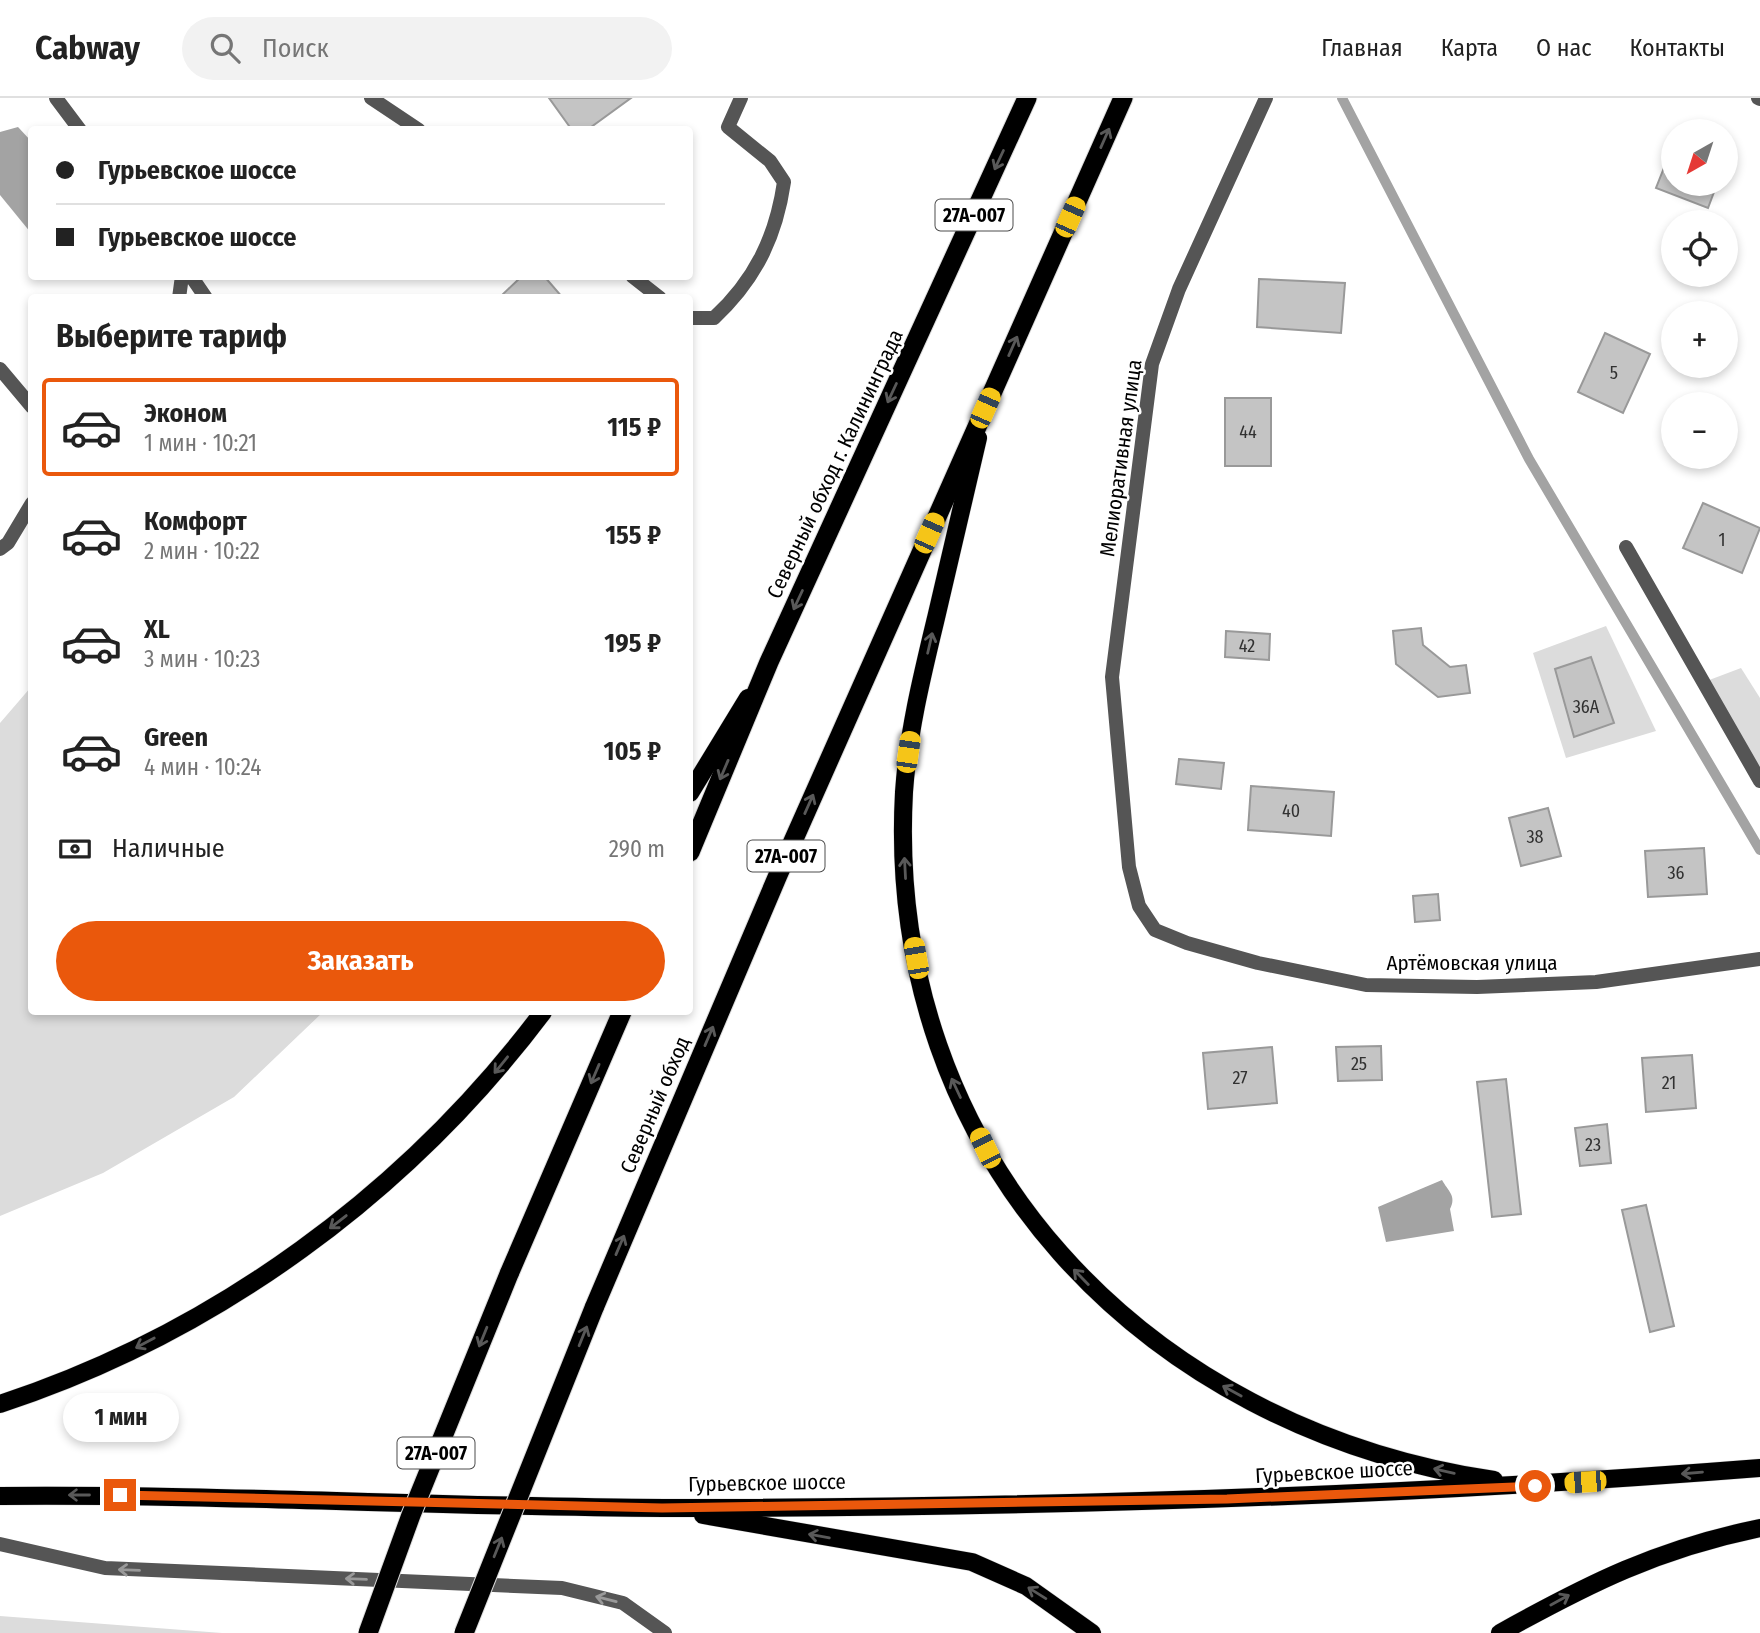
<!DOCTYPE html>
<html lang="ru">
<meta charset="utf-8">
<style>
:root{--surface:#fff;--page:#f2f2f2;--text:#222;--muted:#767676;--line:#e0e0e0;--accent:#ea580c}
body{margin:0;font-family:"Fira Sans Condensed",sans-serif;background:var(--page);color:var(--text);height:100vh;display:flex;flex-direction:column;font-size:26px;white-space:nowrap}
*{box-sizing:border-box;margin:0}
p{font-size:23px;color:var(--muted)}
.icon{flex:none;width:38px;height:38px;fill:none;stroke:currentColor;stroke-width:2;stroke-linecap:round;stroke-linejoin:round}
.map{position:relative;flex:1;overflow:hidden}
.side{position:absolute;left:28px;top:196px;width:665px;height:721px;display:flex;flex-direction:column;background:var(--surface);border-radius:7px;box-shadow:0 4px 10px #0003}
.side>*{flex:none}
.hud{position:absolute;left:28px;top:28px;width:665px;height:154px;border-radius:7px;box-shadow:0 4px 10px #0003;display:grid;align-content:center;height:154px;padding:0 28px;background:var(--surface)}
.needle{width:46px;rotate:219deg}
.fabs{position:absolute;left:1661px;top:21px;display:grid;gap:14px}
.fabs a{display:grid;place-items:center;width:77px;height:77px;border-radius:50%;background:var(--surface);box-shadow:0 4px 10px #0003;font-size:35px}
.end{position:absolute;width:32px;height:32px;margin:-16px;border:9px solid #ea580c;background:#fff;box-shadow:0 0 0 4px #fff}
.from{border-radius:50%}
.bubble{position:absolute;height:49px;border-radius:24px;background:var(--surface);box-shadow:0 4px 10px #0003;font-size:23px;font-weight:700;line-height:49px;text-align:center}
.car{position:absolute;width:21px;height:42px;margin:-21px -10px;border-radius:9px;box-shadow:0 0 5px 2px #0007;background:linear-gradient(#f5c518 24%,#345 0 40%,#f5c518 0 76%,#345 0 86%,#f5c518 0)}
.hud b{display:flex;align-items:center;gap:24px;height:66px;font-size:26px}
.hud b+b{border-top:2px solid var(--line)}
.hud i{width:18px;height:18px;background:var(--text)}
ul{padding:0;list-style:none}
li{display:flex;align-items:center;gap:21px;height:98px;margin:0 14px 10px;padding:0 14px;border:4px solid transparent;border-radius:7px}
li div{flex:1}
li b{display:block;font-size:26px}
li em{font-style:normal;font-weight:700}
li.on{border-color:var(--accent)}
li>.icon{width:63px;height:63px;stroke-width:1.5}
h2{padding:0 28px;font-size:32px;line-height:84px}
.pay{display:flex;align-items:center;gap:18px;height:77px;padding:0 28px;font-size:26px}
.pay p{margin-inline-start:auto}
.button{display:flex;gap:14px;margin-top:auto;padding:14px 28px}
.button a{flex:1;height:80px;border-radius:42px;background:var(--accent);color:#fff;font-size:28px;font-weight:700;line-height:80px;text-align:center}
header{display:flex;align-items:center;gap:42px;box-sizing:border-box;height:98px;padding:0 35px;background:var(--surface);border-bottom:2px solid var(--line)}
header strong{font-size:33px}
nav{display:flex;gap:38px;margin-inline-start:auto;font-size:24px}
.search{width:490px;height:63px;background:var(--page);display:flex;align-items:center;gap:18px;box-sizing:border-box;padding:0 24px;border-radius:38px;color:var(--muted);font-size:26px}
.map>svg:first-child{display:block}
</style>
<header>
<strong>Cabway</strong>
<div class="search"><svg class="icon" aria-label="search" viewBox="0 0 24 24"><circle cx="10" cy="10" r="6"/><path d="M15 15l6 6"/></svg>Поиск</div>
<nav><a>Главная</a><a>Карта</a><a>О нас</a><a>Контакты</a></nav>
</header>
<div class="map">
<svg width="1760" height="1535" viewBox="0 0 1760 1535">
<rect width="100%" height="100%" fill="#fff"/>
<!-- green -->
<g fill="#dcdcdc">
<polygon points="1606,528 1656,633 1566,660 1533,555"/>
<polygon points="1741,570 1760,600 1760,685 1704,584"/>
<polygon points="31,589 32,914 323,914 234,999 103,1075 0,1118 0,625"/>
<polygon points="0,1518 222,1535 0,1535"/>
</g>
<!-- water -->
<g fill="#a3a3a3">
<polygon points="18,29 31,43 31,135 0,97 0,34"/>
<path d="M1442,1082c6,11 15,16 8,29l4,22 -68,11 -8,-35z"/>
</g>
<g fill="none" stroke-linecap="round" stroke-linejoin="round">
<!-- stream -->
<polyline stroke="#a3a3a3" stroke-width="10" points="1342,0 1529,361 1760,752"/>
</g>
<!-- building -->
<g fill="#c4c4c4" stroke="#999" stroke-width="2">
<polygon points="549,0 631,0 587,32 572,32"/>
<polygon points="1673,47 1673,86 1717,86 1708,110 1656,90"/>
<polygon points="522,178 544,178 563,200 499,200"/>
<polygon points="1259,181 1345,185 1341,235 1257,229"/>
<polygon points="1605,235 1650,256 1623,315 1578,294"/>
<rect x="1225" y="300" width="46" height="68"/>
<polygon points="1703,405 1760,430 1742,475 1683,450"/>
<polygon points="1421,530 1423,547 1450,569 1466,567 1470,595 1438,599 1396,566 1393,533"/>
<polygon points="1226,533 1270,536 1269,562 1225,559"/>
<polygon points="1591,559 1614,625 1574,639 1555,571"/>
<polygon points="1179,661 1224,665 1221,691 1176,686"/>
<polygon points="1251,688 1334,694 1331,738 1248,732"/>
<polygon points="1548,710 1561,758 1521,768 1509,720"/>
<polygon points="1704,750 1707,796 1648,799 1645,753"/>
<polygon points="1438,796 1440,822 1415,824 1413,798"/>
<polygon points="1381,948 1382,982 1338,983 1336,949"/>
<polygon points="1272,949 1277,1005 1208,1011 1203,955"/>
<polygon points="1692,957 1696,1010 1646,1014 1642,960"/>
<polygon points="1506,981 1521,1116 1492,1119 1477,984"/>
<polygon points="1607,1026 1611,1065 1580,1068 1575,1030"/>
<polygon points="1646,1107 1674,1228 1650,1234 1622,1112"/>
</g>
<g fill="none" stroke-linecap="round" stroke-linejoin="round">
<!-- primary casing -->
<g stroke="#dbdbdb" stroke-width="19">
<g id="primary">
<path d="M978,340c-14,60 -28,120 -42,180 -14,58 -28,115 -32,174 -20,364 240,636 590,688"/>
<polyline points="690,695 748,600"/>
<path d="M0,1306c216,-71 407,-211 543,-392"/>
<path d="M0,1398c221,-2 442,11 664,12 365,0 731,-11 1096,-40"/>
<polyline points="703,1417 972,1464 1026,1488 1092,1535"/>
<path d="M1500,1535c90,-50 158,-84 260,-105"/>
</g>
</g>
<!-- trunk casing -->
<g stroke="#dbdbdb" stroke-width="21">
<g id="trunk">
<polyline points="690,754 769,564 1027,0"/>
<polyline points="509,1176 622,914"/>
<polyline points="594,1210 778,777 1123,0"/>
</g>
</g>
<!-- service -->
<g stroke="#555" stroke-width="14">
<polyline points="371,0 419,32"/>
<polyline points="632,178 660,200"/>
<polyline points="179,200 182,178"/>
<path d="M690,220h24c41,-38 62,-81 70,-136l-14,-21 -42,-34 13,-29"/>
<polyline points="0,271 32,309"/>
<polyline points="0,451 8,445 32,405"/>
<polyline points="0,1446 105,1470 562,1490 623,1505 665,1535"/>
</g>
<!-- minor -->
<g stroke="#555" stroke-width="14">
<polyline points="56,0 80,32"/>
<polyline points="1266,0 1179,191 1152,266 1112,579 1129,769 1139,808 1155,832 1187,845 1258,865 1366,887 1477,889 1596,884 1760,861"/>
<polyline points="1758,0 1760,1"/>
<polyline points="191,178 206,200"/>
<polyline points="1626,449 1760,683"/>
</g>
<!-- primary -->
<use href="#primary" stroke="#000" stroke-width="18"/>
<!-- trunk -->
<use href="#trunk" stroke="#000" stroke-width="19"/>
<!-- trunk-bridge casing -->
<g stroke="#dbdbdb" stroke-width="21" stroke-linecap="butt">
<g id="trunk-bridge">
<polyline points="368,1535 411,1417 509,1176"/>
<polyline points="464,1535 594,1210"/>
</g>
</g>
<!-- trunk-bridge -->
<use href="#trunk-bridge" stroke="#000" stroke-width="19"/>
</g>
<!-- one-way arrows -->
<defs><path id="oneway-shaft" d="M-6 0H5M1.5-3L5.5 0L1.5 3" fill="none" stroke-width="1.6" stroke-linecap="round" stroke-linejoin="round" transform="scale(1.75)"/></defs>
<g stroke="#595959">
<use href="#oneway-shaft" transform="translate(1105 40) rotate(-66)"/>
<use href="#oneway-shaft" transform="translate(999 62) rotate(115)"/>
<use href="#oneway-shaft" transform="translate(1013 248) rotate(-66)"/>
<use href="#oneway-shaft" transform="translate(892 295) rotate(115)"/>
<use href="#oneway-shaft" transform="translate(798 502) rotate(115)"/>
<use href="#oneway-shaft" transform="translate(930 545) rotate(-77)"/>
<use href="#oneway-shaft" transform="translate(724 672) rotate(113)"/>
<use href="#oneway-shaft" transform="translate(809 706) rotate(-66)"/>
<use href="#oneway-shaft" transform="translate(905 770) rotate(-93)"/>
<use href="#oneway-shaft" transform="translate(709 938) rotate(-67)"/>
<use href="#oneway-shaft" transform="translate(501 967) rotate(129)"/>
<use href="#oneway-shaft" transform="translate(595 976) rotate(113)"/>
<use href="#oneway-shaft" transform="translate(956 990) rotate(-115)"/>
<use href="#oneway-shaft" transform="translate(338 1124) rotate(142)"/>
<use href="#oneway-shaft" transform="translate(620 1147) rotate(-67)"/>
<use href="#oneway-shaft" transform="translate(1081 1179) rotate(-134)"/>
<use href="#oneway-shaft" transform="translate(583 1238) rotate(-68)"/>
<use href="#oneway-shaft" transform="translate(483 1239) rotate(112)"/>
<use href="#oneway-shaft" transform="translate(145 1245) rotate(152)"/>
<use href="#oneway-shaft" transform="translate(1232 1293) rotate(-151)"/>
<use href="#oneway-shaft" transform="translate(1444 1373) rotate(-167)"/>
<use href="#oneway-shaft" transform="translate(1692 1375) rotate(175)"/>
<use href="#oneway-shaft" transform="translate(79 1397) rotate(180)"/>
<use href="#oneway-shaft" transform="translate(819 1438) rotate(-170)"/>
<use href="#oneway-shaft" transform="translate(498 1449) rotate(-68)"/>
<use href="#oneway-shaft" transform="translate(1037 1495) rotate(-148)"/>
<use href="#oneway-shaft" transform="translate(1560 1502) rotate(-29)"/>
</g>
<g stroke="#999">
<use href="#oneway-shaft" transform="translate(129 1472) rotate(-178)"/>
<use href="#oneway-shaft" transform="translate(356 1481) rotate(-178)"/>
<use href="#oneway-shaft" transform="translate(606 1501) rotate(-166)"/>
</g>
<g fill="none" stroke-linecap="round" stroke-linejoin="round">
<!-- route -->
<polyline stroke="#ea580c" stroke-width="9" points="120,1397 662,1410 1227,1401 1535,1388"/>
</g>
<g text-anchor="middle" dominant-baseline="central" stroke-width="5" stroke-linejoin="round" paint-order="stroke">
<!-- number labels -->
<g font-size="18" fill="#313131">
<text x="1614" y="275">5</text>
<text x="1248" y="334">44</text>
<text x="1722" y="442">1</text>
<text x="1247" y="548">42</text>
<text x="1586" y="609">36А</text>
<text x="1291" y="713">40</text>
<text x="1535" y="739">38</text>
<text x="1676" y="775">36</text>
<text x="1359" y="966">25</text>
<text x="1240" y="980">27</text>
<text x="1669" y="985">21</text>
<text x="1593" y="1047">23</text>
</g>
<!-- shield labels -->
<g fill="#fff" stroke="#4c4c4c" stroke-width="2">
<rect x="935.5" y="101.5" width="77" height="31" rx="5"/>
<rect x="747.5" y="742.5" width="77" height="31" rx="5"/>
<rect x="397.5" y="1339.5" width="77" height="31" rx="5"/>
</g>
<g font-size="19" font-weight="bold" fill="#000">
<text x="974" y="117">27А-007</text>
<text x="786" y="758">27А-007</text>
<text x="436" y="1355">27А-007</text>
</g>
<!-- street labels -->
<g font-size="21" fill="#000" stroke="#fff">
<text transform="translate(1121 360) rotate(-82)">Мелиоративная улица</text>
<text transform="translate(835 366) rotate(-65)">Северный обход г. Калининграда</text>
<text x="1472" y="865">Артёмовская улица</text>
<text transform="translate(655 1007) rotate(-67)">Северный обход</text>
<text transform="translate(1334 1374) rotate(-3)">Гурьевское шоссе</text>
<text transform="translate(767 1385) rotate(-1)">Гурьевское шоссе</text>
</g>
</g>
</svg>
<div class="fabs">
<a><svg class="needle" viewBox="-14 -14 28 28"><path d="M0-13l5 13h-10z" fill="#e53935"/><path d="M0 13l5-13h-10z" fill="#767676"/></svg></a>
<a><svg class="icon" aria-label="locate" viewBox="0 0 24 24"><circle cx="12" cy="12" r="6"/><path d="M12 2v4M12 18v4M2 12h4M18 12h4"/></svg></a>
<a>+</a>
<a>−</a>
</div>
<i class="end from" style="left:1535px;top:1388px"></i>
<i class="end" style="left:120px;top:1397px"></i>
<div class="bubble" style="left:63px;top:1295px;width:116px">1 мин</div>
<i class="car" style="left:1070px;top:119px;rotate:24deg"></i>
<i class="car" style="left:985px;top:310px;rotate:24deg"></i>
<i class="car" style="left:929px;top:435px;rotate:24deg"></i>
<i class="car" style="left:908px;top:654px;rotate:8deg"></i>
<i class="car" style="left:916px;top:860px;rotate:350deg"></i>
<i class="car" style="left:985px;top:1050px;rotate:334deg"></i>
<i class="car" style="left:1585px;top:1384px;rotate:266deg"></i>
<div class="hud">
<b><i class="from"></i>Гурьевское шоссе</b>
<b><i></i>Гурьевское шоссе</b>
</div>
<section class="side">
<h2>Выберите тариф</h2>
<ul>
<li class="on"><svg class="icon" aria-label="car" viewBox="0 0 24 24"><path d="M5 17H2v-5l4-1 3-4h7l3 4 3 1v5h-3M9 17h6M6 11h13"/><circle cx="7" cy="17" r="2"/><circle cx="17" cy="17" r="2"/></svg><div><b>Эконом</b><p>1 мин · 10:21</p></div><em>115 ₽</em></li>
<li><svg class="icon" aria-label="car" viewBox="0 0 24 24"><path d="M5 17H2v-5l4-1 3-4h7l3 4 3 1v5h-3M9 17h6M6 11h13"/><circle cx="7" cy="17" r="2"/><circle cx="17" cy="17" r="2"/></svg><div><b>Комфорт</b><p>2 мин · 10:22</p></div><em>155 ₽</em></li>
<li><svg class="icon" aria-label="car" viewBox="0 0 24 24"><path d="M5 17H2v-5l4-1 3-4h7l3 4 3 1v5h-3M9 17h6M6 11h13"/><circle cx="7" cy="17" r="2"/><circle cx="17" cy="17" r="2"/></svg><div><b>XL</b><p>3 мин · 10:23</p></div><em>195 ₽</em></li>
<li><svg class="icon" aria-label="car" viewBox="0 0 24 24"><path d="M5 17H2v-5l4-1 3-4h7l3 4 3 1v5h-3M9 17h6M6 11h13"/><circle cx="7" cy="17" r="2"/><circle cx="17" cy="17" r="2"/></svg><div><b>Green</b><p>4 мин · 10:24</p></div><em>105 ₽</em></li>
</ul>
<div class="pay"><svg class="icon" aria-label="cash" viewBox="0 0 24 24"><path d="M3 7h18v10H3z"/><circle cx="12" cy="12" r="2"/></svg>Наличные<p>290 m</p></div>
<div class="button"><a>Заказать</a></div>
</section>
</div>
